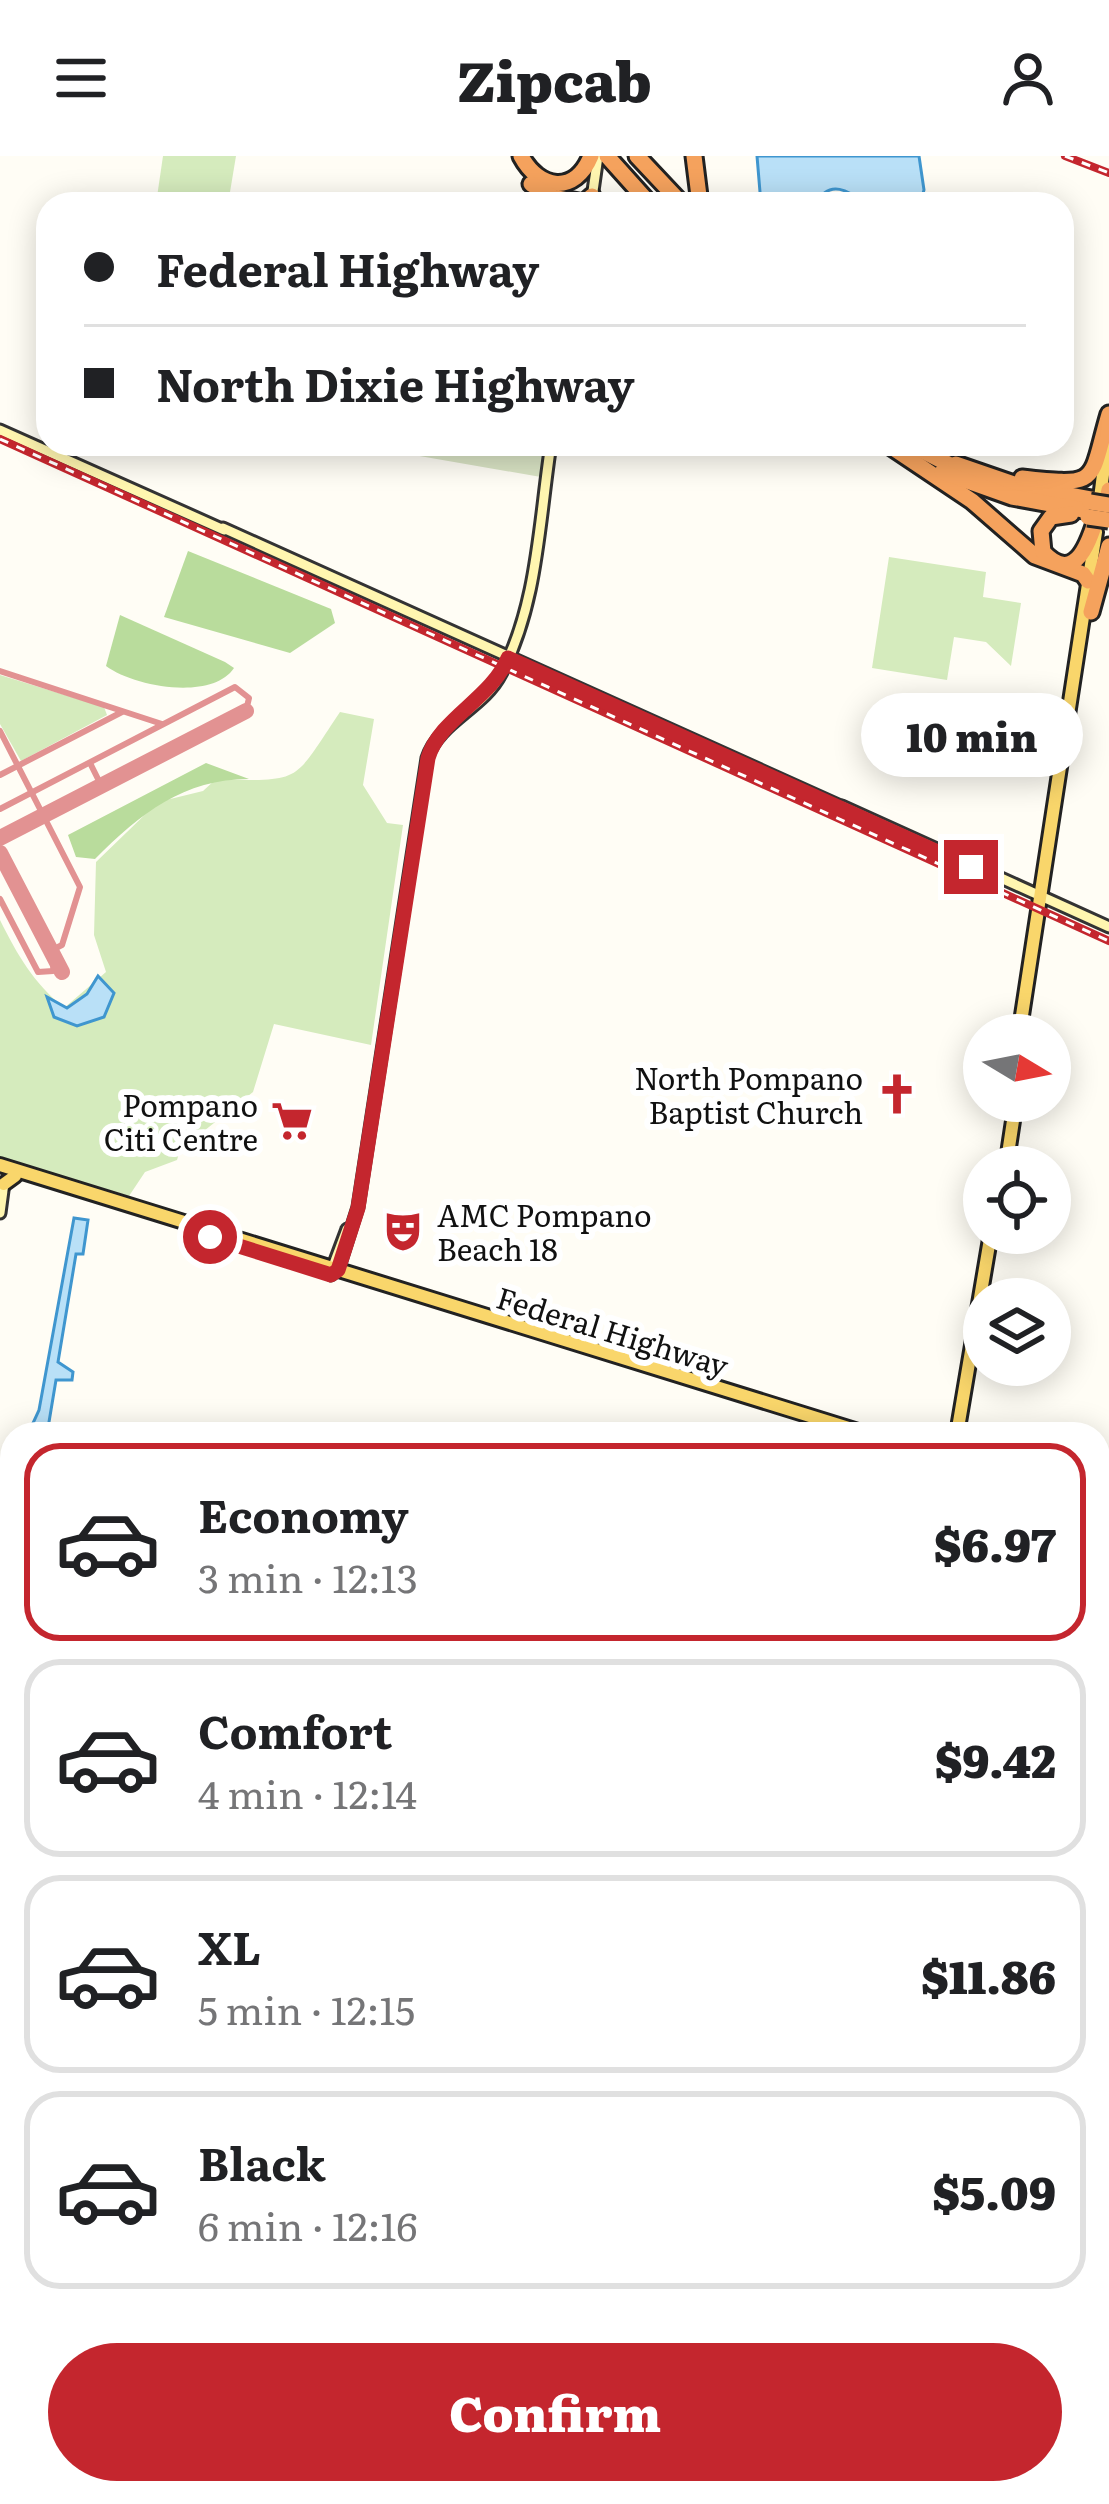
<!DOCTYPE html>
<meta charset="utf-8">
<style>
:root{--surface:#fff;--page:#f6f6f6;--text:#202124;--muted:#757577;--line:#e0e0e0;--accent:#c4262e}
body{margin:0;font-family:Literata,serif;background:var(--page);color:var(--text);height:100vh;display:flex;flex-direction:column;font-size:45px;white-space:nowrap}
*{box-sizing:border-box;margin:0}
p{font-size:39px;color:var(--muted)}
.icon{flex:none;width:66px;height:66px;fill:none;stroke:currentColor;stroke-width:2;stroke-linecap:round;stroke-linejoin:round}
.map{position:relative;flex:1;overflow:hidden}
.panel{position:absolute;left:0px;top:1266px;width:1110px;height:1083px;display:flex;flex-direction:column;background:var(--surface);border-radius:36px 36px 0 0;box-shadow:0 6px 30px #0003}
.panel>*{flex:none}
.hud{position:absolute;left:36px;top:36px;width:1038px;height:264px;border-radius:36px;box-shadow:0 6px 30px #0003;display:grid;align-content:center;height:264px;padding:0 48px;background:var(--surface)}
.needle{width:78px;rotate:100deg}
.fabs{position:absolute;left:963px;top:858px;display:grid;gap:24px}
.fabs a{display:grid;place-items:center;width:108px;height:108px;border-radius:50%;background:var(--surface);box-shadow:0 6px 30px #0003;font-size:60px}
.end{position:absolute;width:54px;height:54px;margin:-27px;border:15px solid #c4262e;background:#fff;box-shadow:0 0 0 6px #fff}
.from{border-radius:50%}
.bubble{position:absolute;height:84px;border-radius:42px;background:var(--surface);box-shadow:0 6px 30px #0003;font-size:39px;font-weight:800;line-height:84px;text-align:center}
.hud b{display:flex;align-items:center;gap:42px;height:114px;font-size:45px}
.hud b+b{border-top:3px solid var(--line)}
.hud i{width:30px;height:30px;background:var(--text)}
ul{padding:21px 0 0;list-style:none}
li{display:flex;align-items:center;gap:36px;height:198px;margin:0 24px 18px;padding:0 24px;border:6px solid var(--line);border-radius:36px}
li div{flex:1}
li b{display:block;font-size:45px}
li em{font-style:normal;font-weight:800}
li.on{border-color:var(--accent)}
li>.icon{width:108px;height:108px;stroke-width:1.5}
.action{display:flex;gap:24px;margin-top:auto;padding:24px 48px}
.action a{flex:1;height:138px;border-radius:72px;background:var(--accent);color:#fff;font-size:48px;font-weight:800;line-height:138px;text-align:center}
header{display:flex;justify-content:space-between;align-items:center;height:156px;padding:0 48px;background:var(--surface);font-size:54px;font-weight:800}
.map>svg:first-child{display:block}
</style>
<header><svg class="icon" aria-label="menu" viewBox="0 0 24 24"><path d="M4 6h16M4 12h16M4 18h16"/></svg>Zipcab<svg class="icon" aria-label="person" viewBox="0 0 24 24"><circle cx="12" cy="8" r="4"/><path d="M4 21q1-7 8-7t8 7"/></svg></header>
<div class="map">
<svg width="1109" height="2348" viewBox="0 0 1109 2348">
<rect width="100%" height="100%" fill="#fffdf5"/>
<!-- green -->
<g fill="#d5ebbd">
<polygon points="163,0 236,0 228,48 157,41"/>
<polygon points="889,401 986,416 983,441 1021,447 1011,510 986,486 954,481 947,524 872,512"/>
<polygon points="0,519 104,551 107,559 21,605 0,568"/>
<path d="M340,556l34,7 -11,66 24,38 16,2 -32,220 -97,-21 -21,68 -73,58 -3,10 -32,12 -16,24 -129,-39v-237c18,36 33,62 64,88l42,-36 -12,-37 2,-73 62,-60 45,-11 12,-11c89,0 76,5 125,-68z"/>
</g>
<!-- forest -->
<g fill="#b9dc9c">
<polygon points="188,395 331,453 335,467 290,497 164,461"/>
<path d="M120,459l105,47 9,6c-22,33 -100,19 -128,-2z"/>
<path d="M206,607l43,16c-65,0 -108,34 -154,80l-19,-2 -8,-22z"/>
</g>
<!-- cemetery -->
<polygon fill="#d9e3c4" points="410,288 546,288 541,321 408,298"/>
<!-- water -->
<g fill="#b9e0f7" stroke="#3f96cf" stroke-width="3">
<path d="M757,0h162l5,34 -4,14h-53c-18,-13 -38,-26 -51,0h-55z"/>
<polygon points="98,820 114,837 104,861 77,870 54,861 47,841 67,852 87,838"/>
<polygon points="74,1062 88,1064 83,1098 76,1098 58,1206 73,1216 72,1224 56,1224 47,1278 28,1278 39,1254"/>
<polygon points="0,1620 12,1625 12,2337 1098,2337 1098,2004 1109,2006 1109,2348 0,2348"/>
</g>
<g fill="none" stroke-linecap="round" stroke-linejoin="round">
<!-- taxiway -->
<g stroke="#e29292" stroke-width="6">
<polyline points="0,515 162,568"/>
<polyline points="0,575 80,731 62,789 54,793 47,787"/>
<polyline points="90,607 101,629"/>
<polyline points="0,619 122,556"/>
<polyline points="0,653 235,531 249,542 246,555"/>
<polyline points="0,743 38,816 53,815 54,802"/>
</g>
<!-- runway -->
<g stroke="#e29292" stroke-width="16">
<polyline points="0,682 246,555"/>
<polyline points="0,697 62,816"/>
</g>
<!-- secondary casing -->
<g stroke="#333" stroke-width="15">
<g id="secondary">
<polyline points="592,42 598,0"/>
<polyline points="0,274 224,374"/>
<polyline points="223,372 845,652"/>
<polyline points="842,650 1109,771"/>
<polyline points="0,1057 4,1027"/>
<polyline points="332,1113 347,1073"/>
<path d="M331,1119l7,-5 20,-63 69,-449c12,-36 57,-50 74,-84 37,-70 38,-153 50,-230"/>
<polyline points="0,1530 12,1532"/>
<polyline points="1098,1961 1109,1963"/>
</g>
</g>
<!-- primary casing -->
<g stroke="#222" stroke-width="18">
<g id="primary">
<polyline points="1099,350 1107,287"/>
<polyline points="1019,879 1096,376"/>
<polyline points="0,1009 868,1278"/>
<polyline points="1006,1011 1016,945"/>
<polyline points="4,1028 15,1020"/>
<polyline points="957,1278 991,1077"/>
<polyline points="1098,1355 1109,1359"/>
</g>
</g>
<!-- highway casing -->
<g stroke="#222" stroke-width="21">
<g id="highway">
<path d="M521,0c18,34 54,39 70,0"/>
<polyline points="607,0 650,48"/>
<polyline points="637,0 682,48"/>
<polyline points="694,0 700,48"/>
<polyline points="531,28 553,41 584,47 592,40"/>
<polyline points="610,48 638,48"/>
<polyline points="887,288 972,345 1035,400 1083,418 1088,425"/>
<polyline points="909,288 960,314"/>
<polyline points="956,308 1017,329 1097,344"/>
<polyline points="942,316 1012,341 1089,355"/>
<path d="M1022,322c80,9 67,4 87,-64"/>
<polyline points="1105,352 1109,334"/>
<path d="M1071,358l-20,3 -10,14 2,21c34,36 48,-15 56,-42"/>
<polyline points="1091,456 1109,390"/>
</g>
</g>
<!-- secondary -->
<use href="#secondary" stroke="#fff6b0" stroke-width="9"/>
<!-- primary -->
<use href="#primary" stroke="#f9d66b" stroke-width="12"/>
<!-- highway -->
<use href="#highway" stroke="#f5a25d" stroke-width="15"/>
<!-- rail casing -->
<g stroke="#c4262e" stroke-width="8">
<g id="rail">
<polyline points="1065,0 1109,17"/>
<polyline points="0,283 1109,785"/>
</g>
</g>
<!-- rail -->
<use href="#rail" stroke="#fff" stroke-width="3" stroke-dasharray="9" stroke-linecap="butt"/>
<!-- highway-bridge casing -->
<g stroke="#222" stroke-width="21" stroke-linecap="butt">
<g id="highway-bridge">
<polyline points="1090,346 1109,349"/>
<polyline points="1088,361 1109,364"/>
</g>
</g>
<!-- highway-bridge -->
<use href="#highway-bridge" stroke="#f5a25d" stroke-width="15"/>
</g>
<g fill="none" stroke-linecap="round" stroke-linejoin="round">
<!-- route -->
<path stroke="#c4262e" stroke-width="15" d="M210,1081l121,38 7,-5 20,-62 70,-450c12,-40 63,-59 80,-100l463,209"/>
</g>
<!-- icons -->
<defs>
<g id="church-bare" transform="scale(3.24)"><path d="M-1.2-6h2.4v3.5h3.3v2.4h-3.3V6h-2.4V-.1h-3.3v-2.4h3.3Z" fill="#c4262e" stroke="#fff" stroke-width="2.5" paint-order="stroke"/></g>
<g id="supermarket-bare" transform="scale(3.24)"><path d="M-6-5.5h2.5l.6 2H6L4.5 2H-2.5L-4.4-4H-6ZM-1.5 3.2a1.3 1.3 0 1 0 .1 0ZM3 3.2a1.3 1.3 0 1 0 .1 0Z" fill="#c4262e" stroke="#fff" stroke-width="2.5" paint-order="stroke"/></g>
<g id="theatre-bare" transform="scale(3.24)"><path d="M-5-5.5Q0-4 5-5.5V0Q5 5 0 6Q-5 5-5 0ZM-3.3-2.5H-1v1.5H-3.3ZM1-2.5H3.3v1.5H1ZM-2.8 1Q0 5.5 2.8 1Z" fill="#c4262e" stroke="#fff" stroke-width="2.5" paint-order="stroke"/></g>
</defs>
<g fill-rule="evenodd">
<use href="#church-bare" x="897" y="938"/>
<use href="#supermarket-bare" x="292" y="965"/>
<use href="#theatre-bare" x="403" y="1075"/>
</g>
<g text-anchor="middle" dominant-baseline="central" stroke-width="12" stroke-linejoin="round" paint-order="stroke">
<!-- poi labels -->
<g font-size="30" fill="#111" stroke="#fff" text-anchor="end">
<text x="863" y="921">North Pompano<tspan x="863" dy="34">Baptist Church</tspan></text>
<text x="258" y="948">Pompano<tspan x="258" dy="34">Citi Centre</tspan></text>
<text x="437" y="1058" text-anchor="start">AMC Pompano<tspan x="437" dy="34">Beach 18</tspan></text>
</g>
<!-- street labels -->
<g font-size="30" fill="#111" stroke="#fff">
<text transform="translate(613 1174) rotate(17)">Federal Highway</text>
</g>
</g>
</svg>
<div class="fabs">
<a><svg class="needle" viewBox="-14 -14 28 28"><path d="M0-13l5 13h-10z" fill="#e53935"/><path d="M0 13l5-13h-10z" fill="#757577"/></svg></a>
<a><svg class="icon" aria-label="locate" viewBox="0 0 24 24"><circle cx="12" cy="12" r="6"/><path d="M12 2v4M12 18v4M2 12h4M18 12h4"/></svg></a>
<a><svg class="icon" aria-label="layers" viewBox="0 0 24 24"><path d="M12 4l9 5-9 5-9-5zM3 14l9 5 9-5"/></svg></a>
</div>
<i class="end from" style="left:210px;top:1081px"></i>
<i class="end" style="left:971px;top:711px"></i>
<div class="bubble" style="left:861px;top:537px;width:222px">10 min</div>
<div class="hud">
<b><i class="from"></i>Federal Highway</b>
<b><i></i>North Dixie Highway</b>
</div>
<section class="panel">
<ul>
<li class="on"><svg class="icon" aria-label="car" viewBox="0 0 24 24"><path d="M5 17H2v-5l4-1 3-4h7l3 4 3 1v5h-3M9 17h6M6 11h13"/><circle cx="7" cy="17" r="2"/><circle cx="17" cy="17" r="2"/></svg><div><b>Economy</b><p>3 min · 12:13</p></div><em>$6.97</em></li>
<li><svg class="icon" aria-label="car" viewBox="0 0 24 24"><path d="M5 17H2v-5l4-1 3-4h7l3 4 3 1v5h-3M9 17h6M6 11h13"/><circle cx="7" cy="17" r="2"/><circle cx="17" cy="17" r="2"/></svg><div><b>Comfort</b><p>4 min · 12:14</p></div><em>$9.42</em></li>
<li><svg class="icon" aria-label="car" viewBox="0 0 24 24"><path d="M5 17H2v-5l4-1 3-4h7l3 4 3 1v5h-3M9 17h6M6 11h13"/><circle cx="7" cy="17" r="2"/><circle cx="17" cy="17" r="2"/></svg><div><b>XL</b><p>5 min · 12:15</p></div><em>$11.86</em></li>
<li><svg class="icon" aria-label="car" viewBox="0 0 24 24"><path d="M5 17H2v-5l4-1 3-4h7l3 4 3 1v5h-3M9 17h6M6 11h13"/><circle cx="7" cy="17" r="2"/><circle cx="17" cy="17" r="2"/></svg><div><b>Black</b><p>6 min · 12:16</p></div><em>$5.09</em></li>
</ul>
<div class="action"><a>Confirm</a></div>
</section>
</div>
